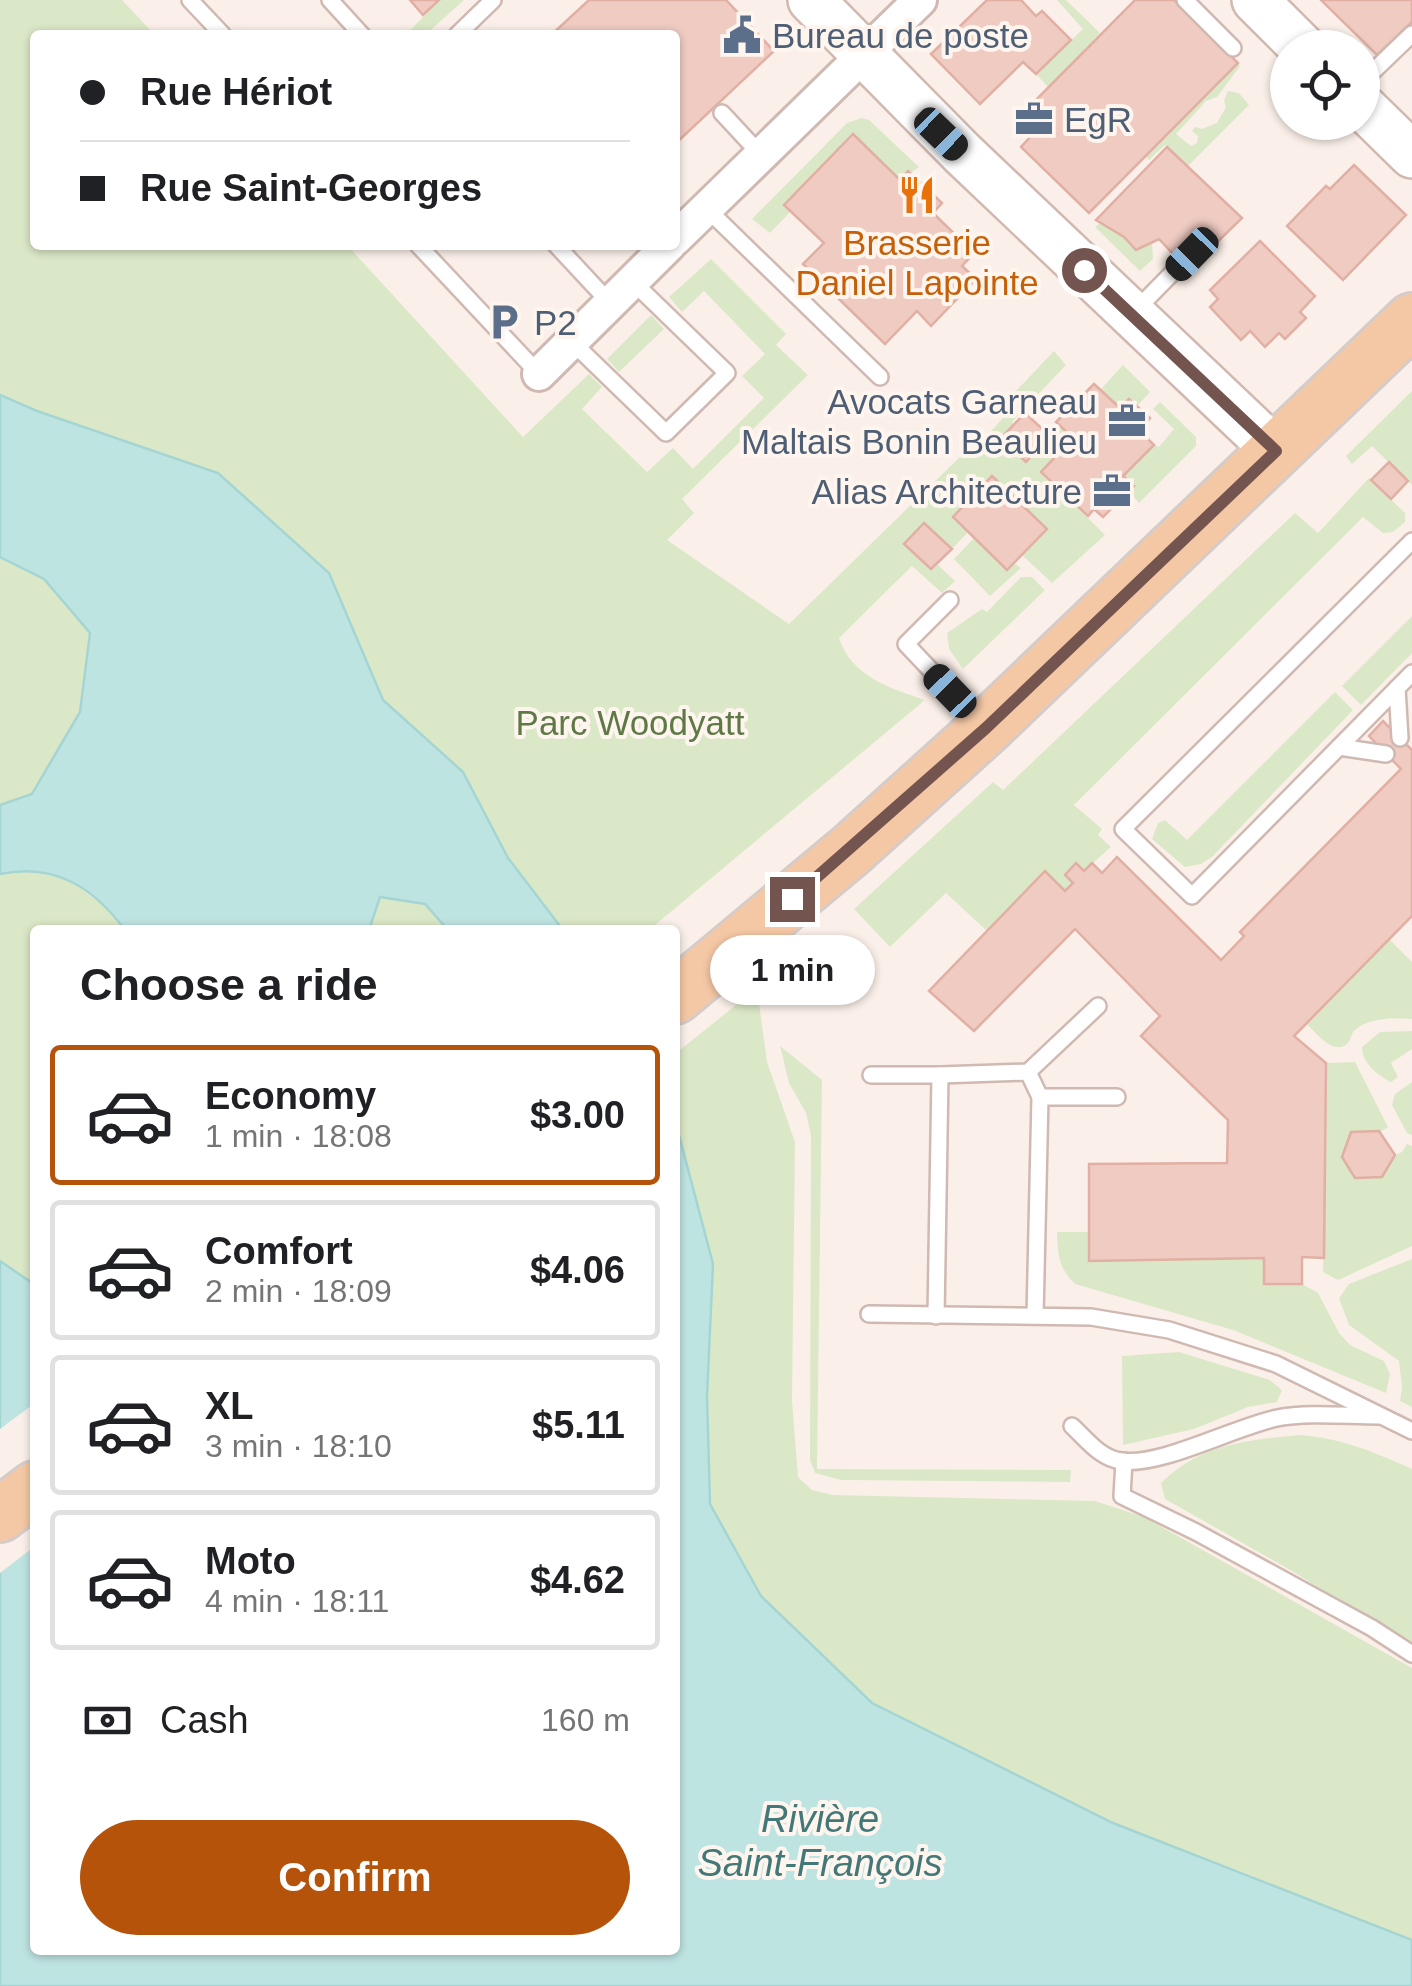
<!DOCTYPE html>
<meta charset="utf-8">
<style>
:root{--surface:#fff;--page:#f6f6f6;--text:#202124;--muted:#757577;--line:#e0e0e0;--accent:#b45309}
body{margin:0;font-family:Helvetica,sans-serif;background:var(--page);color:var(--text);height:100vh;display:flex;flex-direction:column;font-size:38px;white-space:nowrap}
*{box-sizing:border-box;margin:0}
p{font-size:32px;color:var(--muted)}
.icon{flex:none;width:55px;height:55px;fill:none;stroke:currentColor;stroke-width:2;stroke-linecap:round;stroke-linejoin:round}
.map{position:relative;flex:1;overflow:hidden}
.panel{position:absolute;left:30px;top:925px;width:650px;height:1030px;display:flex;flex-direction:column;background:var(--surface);border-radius:10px;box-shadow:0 2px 8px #0004}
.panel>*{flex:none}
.banner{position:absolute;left:30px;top:30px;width:650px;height:220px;border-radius:10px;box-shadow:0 2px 8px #0004;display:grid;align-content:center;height:220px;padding:0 50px;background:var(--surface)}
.controls{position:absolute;left:1270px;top:30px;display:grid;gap:20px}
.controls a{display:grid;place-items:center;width:110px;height:110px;border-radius:50%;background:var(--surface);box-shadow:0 2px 8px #0004;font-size:50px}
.end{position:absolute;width:45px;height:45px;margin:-22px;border:12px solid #74544e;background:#fff;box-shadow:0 0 0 5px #fff}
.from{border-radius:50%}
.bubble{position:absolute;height:70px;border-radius:35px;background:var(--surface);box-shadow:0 2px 8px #0004;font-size:32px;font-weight:700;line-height:70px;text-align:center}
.car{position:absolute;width:30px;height:60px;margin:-30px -15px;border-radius:12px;box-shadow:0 0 8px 2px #0007;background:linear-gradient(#222 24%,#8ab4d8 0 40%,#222 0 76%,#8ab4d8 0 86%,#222 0)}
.banner b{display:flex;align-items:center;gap:35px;height:95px;font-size:38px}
.banner b+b{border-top:2px solid var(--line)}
.banner i{width:25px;height:25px;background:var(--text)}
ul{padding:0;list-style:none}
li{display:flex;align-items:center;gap:30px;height:140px;margin:0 20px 15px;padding:0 30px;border:5px solid var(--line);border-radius:10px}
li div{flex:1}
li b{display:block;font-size:38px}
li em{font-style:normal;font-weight:700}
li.on{border-color:var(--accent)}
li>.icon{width:90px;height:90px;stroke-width:1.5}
h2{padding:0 50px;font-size:45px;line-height:120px}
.pay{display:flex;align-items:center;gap:25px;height:110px;padding:0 50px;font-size:38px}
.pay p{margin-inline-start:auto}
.action{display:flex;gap:20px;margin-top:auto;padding:20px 50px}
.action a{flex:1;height:115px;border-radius:60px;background:var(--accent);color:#fff;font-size:40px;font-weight:700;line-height:115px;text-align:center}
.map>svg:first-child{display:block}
</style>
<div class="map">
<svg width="1412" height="1986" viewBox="0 0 1412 1986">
<rect width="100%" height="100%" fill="#fbf0e9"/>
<!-- green -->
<g fill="#dbe8c7">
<path d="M0,0h122l33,35h-120v210h312l176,192 66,-63 13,13 -20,22 65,63 26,-24 20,21 71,-71 -22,-22 23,-22 -61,-63 -22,21 -13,-15 42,-38 75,75 -10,11 32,30 -126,124 12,14 -27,27 122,84 175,-171 4,3 36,-39 -6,-7 56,-59 12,14 -54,57 2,3 -13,14 25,22 34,-36 13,13 -31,34 63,63 -53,48 -30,-28 25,-26 -55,-53 -39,41 15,15 -16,17 -28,-26 -19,20 26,26 6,-5 18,17 -13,12 -30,-27 -73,72c13,39 51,50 86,62l-276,230h-86l-55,-72 -45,-86 -80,-72 -54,-127 -111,-100 -181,-62 -37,-16z"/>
<polygon points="439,0 464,0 425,35 406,35"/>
<polygon points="1057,0 1066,0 1100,33 1048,87 1036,74 1083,29"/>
<polygon points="1238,63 1240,66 1217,97 1206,101 1176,134 1191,146 1197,143 1198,136 1192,131 1195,127 1202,129 1217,123 1226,107 1224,101 1228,91 1239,93 1249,105 1188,166 1165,145 1149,160 1145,156"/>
<polygon points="862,118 869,120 919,167 900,180 853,134 784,204 791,211 770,233 752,219 847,123"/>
<polygon points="1100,223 1124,237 1136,250 1152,242 1153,259 1140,271 1095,227"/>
<polygon points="651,315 664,329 619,372 607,359"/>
<polygon points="1123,365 1150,392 1137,406 1129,399 1120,408 1101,389"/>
<polygon points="1412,391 1412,485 1372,446 1352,464 1346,456"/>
<polygon points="1160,402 1196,437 1196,446 1139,503 1129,491 1123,476 1154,445 1159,447 1174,429 1153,409"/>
<polygon points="1369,478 1405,513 1405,522 1393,532 1383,533 1363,517 1074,805 1102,829 1098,835 1111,847 1084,871 1066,875 1073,883 1065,891 1045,872 987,931 946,893 890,947 854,909 993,782 1003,790 1295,513 1318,533"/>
<polygon points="974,538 1007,570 1014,563 1021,568 990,596 954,559"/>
<polygon points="0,557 44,579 90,633 80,712 32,794 0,805"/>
<polygon points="1021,577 1032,577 1045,590 963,669 949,649 947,633 982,609 987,612"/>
<polygon points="1412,616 1412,653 1361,705 1342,686"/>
<polygon points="1335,692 1353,710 1212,857 1201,864 1185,867 1152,839 1158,823 1165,820 1187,840"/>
<polygon points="19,871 66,877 109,910 125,930 35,930 35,1285 0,1261 0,874"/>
<polygon points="379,897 425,904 448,930 369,930"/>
<path d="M1389,939l23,23v57c-17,-1 -43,-2 -57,11 -4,3 -4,10 -8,14 -14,12 -32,-12 -41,-21z"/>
<polygon points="757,988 767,1062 795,1142 792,1400 798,1477 812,1490 833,1495 1095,1501 1144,1517 1412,1668 1412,1940 1113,1823 872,1703 761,1596 710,1504 707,1396 713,1265 675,1120 675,1054"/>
<path d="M1412,1031v18l-21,14 7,14 -7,5c-14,-7 -29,-19 -29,-35l18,-15z"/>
<polygon points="780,1046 822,1080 817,1469 1071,1470 1070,1482 841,1480 815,1473 810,1460 811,1135 806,1113 789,1083"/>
<polygon points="1355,1062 1388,1127 1380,1132 1351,1132 1342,1157 1355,1178 1381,1177 1395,1155 1402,1152 1407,1144 1412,1146 1412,1246 1338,1280 1323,1272 1326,1063"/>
<polygon points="1412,1082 1412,1135 1407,1133 1392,1105 1395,1094"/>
<path d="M1057,1232h32l175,26 1,26h37l16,9 21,40 11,12 34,16 6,13 -4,19 -153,-63 -158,-46c-17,-16 -17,-30 -18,-52z"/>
<polygon points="1412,1259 1412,1407 1400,1401 1402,1387 1399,1361 1349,1325 1339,1298 1349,1284"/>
<polygon points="1179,1352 1270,1380 1282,1390 1277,1402 1248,1407 1194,1429 1123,1445 1122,1356"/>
<path d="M1300,1435c41,3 74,17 112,34v176l-120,-74 -127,-72 -4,-16c40,-39 86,-43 139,-48z"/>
</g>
<!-- water -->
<g fill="#bee4e2" stroke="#a5d5d3" stroke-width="2.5">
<path d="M0,395l37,16 181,62 111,100 54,127 80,72 45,86 55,72h-115l-23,-26 -45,-7 -11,33h-244c-32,-43 -70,-67 -125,-56v-69l32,-11 48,-82 10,-79 -46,-54 -44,-22z"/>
<polygon points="675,1120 713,1264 707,1396 710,1504 761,1596 872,1703 1113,1823 1412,1940 1412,1986 0,1986 0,1261 35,1285 35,1950 675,1950"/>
</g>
<!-- pier -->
<polygon fill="#fbf0e9" points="35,1403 35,1546 0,1573 0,1429"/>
<!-- building -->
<g fill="#efcbc2" stroke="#e1afa3" stroke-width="2.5">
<polygon points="410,0 439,0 423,15"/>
<polygon points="589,0 726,0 774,51 675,144 675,35 551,35"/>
<polygon points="987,0 1021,0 1036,16 1042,11 1071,40 1036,74 1023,62 980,104 931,54"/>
<polygon points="1135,0 1174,0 1238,63 1089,213 1021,147 1031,136 1016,120"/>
<polygon points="1321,0 1412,0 1412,22 1377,55"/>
<polygon points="853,134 900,180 908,171 942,203 933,213 974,253 962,266 976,279 931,326 917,311 885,344 803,264 824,243 784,205"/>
<polygon points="1167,147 1242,218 1205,254 1192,241 1175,256 1159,239 1136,250 1124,237 1096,220"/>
<polygon points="1354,165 1406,215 1343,280 1287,226 1326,186 1330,189"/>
<polygon points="1260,241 1315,296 1300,312 1306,318 1285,339 1279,333 1265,347 1250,331 1241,340 1210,307 1218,299 1210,290"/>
<polygon points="1094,384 1120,408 1129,399 1150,418 1139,430 1154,445 1123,476 1134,486 1103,517 1094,509 1088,516 1041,472 1073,438 1056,422"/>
<polygon points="1025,413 1050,436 1026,462 1001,438"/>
<polygon points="1389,462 1408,481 1391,499 1371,480"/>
<polygon points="992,476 1047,529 1007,570 953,517"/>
<polygon points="924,523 952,549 931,569 904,544"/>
<polygon points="1383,721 1412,750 1412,916 1294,1036 1326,1063 1324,1258 1302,1257 1302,1284 1264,1284 1264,1258 1089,1261 1089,1164 1227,1163 1228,1120 1141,1036 1160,1016 1075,929 974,1031 929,991 1045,871 1065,891 1073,883 1065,875 1076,863 1084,871 1092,863 1102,873 1117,857 1221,960 1244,936 1240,932 1401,769 1369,736"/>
<polygon points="1379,1131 1395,1155 1382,1177 1355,1178 1342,1157 1351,1132"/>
</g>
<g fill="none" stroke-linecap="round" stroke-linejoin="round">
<!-- lane casing -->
<g stroke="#cfb9b2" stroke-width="20">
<g id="lane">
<polyline points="190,0 223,35"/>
<polyline points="330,0 362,35"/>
<polyline points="1185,0 1233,48"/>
<polyline points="457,35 493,0"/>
<polyline points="1362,82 1412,34"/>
<polyline points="722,113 761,155"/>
<polyline points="706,208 880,377"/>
<polyline points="418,245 539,374"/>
<polyline points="556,245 610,303"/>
<polyline points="1134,312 1191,254"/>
<polyline points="571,341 666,433 727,373 632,281"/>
<polyline points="1412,541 1123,829 1192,896 1412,673"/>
<polyline points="950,600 906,644 979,721"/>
<polyline points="1397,688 1400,738"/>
<polyline points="1339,747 1386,754"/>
<polyline points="1028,1072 1040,1097 1117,1097"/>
<polyline points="871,1075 940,1075"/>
<polyline points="869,1314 1091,1317 1169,1330 1276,1364 1412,1431"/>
<polyline points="936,1316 940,1075 1028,1072 1098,1006"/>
<polyline points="1035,1316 1040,1097"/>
<path d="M1072,1426c15,14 28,32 49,35 39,6 113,-34 156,-43 32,-6 68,-2 101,-2"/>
<polyline points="1124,1461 1122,1496 1196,1532 1372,1628 1412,1654"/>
</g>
</g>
<!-- street casing -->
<g stroke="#cfb9b2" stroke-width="38">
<g id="street">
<polyline points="675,239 920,0"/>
<polyline points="539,374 669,245"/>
</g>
</g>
<!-- secondary casing -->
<g stroke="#d1b8b0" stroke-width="50">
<g id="secondary">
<polyline points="811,0 962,153 1276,451"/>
<polyline points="1255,0 1303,48"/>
<polyline points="1362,106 1412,155"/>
</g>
</g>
<!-- primary casing -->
<g stroke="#d5ccca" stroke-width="58">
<g id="primary">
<polyline points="675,997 851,850 986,728 1412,320"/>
<polyline points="0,1515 35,1488"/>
</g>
</g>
<!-- lane -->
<use href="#lane" stroke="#fff" stroke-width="15"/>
<!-- street -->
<use href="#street" stroke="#fff" stroke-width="32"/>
<!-- secondary -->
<use href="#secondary" stroke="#fff" stroke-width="45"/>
<!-- primary -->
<use href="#primary" stroke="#f5c8a5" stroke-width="52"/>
</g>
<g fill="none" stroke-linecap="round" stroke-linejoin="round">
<!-- route -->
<polyline stroke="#74544e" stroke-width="12" points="792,899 986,728 1276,451 1084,270"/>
</g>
<!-- icons -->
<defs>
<g id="civic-bare" transform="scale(3)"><path d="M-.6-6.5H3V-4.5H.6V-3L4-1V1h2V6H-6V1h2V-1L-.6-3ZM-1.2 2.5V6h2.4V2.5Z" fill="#5c6f8a" stroke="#fef5ef" stroke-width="2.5" paint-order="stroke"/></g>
<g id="office-bare" transform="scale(3)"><path d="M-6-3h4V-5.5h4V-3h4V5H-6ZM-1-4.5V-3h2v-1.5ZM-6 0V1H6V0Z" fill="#5c6f8a" stroke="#fef5ef" stroke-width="2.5" paint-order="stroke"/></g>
<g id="restaurant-bare" transform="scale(3)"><path d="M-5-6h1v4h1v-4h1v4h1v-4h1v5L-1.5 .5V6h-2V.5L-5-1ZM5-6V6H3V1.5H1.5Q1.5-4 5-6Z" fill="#e8710a" stroke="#fef5ef" stroke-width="2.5" paint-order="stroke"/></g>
<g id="parking-bare" transform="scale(3)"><path d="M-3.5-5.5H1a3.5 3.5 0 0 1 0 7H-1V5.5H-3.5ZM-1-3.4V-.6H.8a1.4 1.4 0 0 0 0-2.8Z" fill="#5c6f8a" stroke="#fef5ef" stroke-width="2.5" paint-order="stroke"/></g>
</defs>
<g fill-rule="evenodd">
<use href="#civic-bare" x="742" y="35"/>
<use href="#office-bare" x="1034" y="119"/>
<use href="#restaurant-bare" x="917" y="195"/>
<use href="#parking-bare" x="504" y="322"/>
<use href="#office-bare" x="1127" y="421"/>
<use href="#office-bare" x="1112" y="491"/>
</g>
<g text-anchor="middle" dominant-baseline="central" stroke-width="8" stroke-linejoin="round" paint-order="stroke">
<!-- service labels -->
<g font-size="35" fill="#4e5e75" stroke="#fef5ef" text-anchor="start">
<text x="772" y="35">Bureau de poste</text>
<text x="1064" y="119">EgR</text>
<text x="534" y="322">P2</text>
<text x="1097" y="401" text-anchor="end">Avocats Garneau<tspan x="1097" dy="40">Maltais Bonin Beaulieu</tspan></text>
<text x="1082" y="491" text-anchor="end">Alias Architecture</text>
</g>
<!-- food labels -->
<g font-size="35" fill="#c56008" stroke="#fef5ef">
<text x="917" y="242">Brasserie<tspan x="917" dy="40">Daniel Lapointe</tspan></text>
</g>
<!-- park labels -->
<g font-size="35" fill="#5f7946" stroke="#fef5ef">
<text x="630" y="722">Parc Woodyatt</text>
</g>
<!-- water labels -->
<g font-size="38" font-style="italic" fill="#427877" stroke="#fef5ef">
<text x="820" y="1819">Rivière<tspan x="820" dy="44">Saint-François</tspan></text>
</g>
</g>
</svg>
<div class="controls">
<a><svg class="icon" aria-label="locate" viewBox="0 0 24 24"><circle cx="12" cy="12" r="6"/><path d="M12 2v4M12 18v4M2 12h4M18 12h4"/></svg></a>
</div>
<i class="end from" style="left:1084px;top:270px"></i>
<i class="end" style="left:792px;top:899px"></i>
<div class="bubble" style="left:710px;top:935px;width:165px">1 min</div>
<i class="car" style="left:941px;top:134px;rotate:134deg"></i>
<i class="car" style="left:1192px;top:254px;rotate:224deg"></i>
<i class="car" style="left:950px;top:691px;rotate:316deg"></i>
<div class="banner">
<b><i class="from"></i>Rue Hériot</b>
<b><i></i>Rue Saint-Georges</b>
</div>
<section class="panel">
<h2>Choose a ride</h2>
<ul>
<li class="on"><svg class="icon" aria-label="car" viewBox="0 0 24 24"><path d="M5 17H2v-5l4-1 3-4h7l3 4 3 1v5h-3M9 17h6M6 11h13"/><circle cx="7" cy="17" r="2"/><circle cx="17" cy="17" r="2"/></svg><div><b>Economy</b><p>1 min · 18:08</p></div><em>$3.00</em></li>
<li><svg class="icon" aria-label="car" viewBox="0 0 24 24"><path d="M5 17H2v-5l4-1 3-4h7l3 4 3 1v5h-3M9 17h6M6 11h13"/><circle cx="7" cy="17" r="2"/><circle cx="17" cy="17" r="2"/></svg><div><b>Comfort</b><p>2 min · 18:09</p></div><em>$4.06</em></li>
<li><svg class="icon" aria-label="car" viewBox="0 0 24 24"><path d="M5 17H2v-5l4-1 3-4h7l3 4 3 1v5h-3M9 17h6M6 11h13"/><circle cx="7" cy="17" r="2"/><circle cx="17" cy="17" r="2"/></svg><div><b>XL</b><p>3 min · 18:10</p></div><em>$5.11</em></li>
<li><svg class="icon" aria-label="car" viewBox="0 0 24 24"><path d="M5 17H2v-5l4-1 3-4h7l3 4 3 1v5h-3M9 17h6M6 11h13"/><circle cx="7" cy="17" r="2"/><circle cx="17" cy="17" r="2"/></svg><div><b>Moto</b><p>4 min · 18:11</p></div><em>$4.62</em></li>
</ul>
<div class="pay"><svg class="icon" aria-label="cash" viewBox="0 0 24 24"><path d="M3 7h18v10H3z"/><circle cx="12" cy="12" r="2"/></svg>Cash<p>160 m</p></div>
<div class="action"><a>Confirm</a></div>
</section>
</div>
